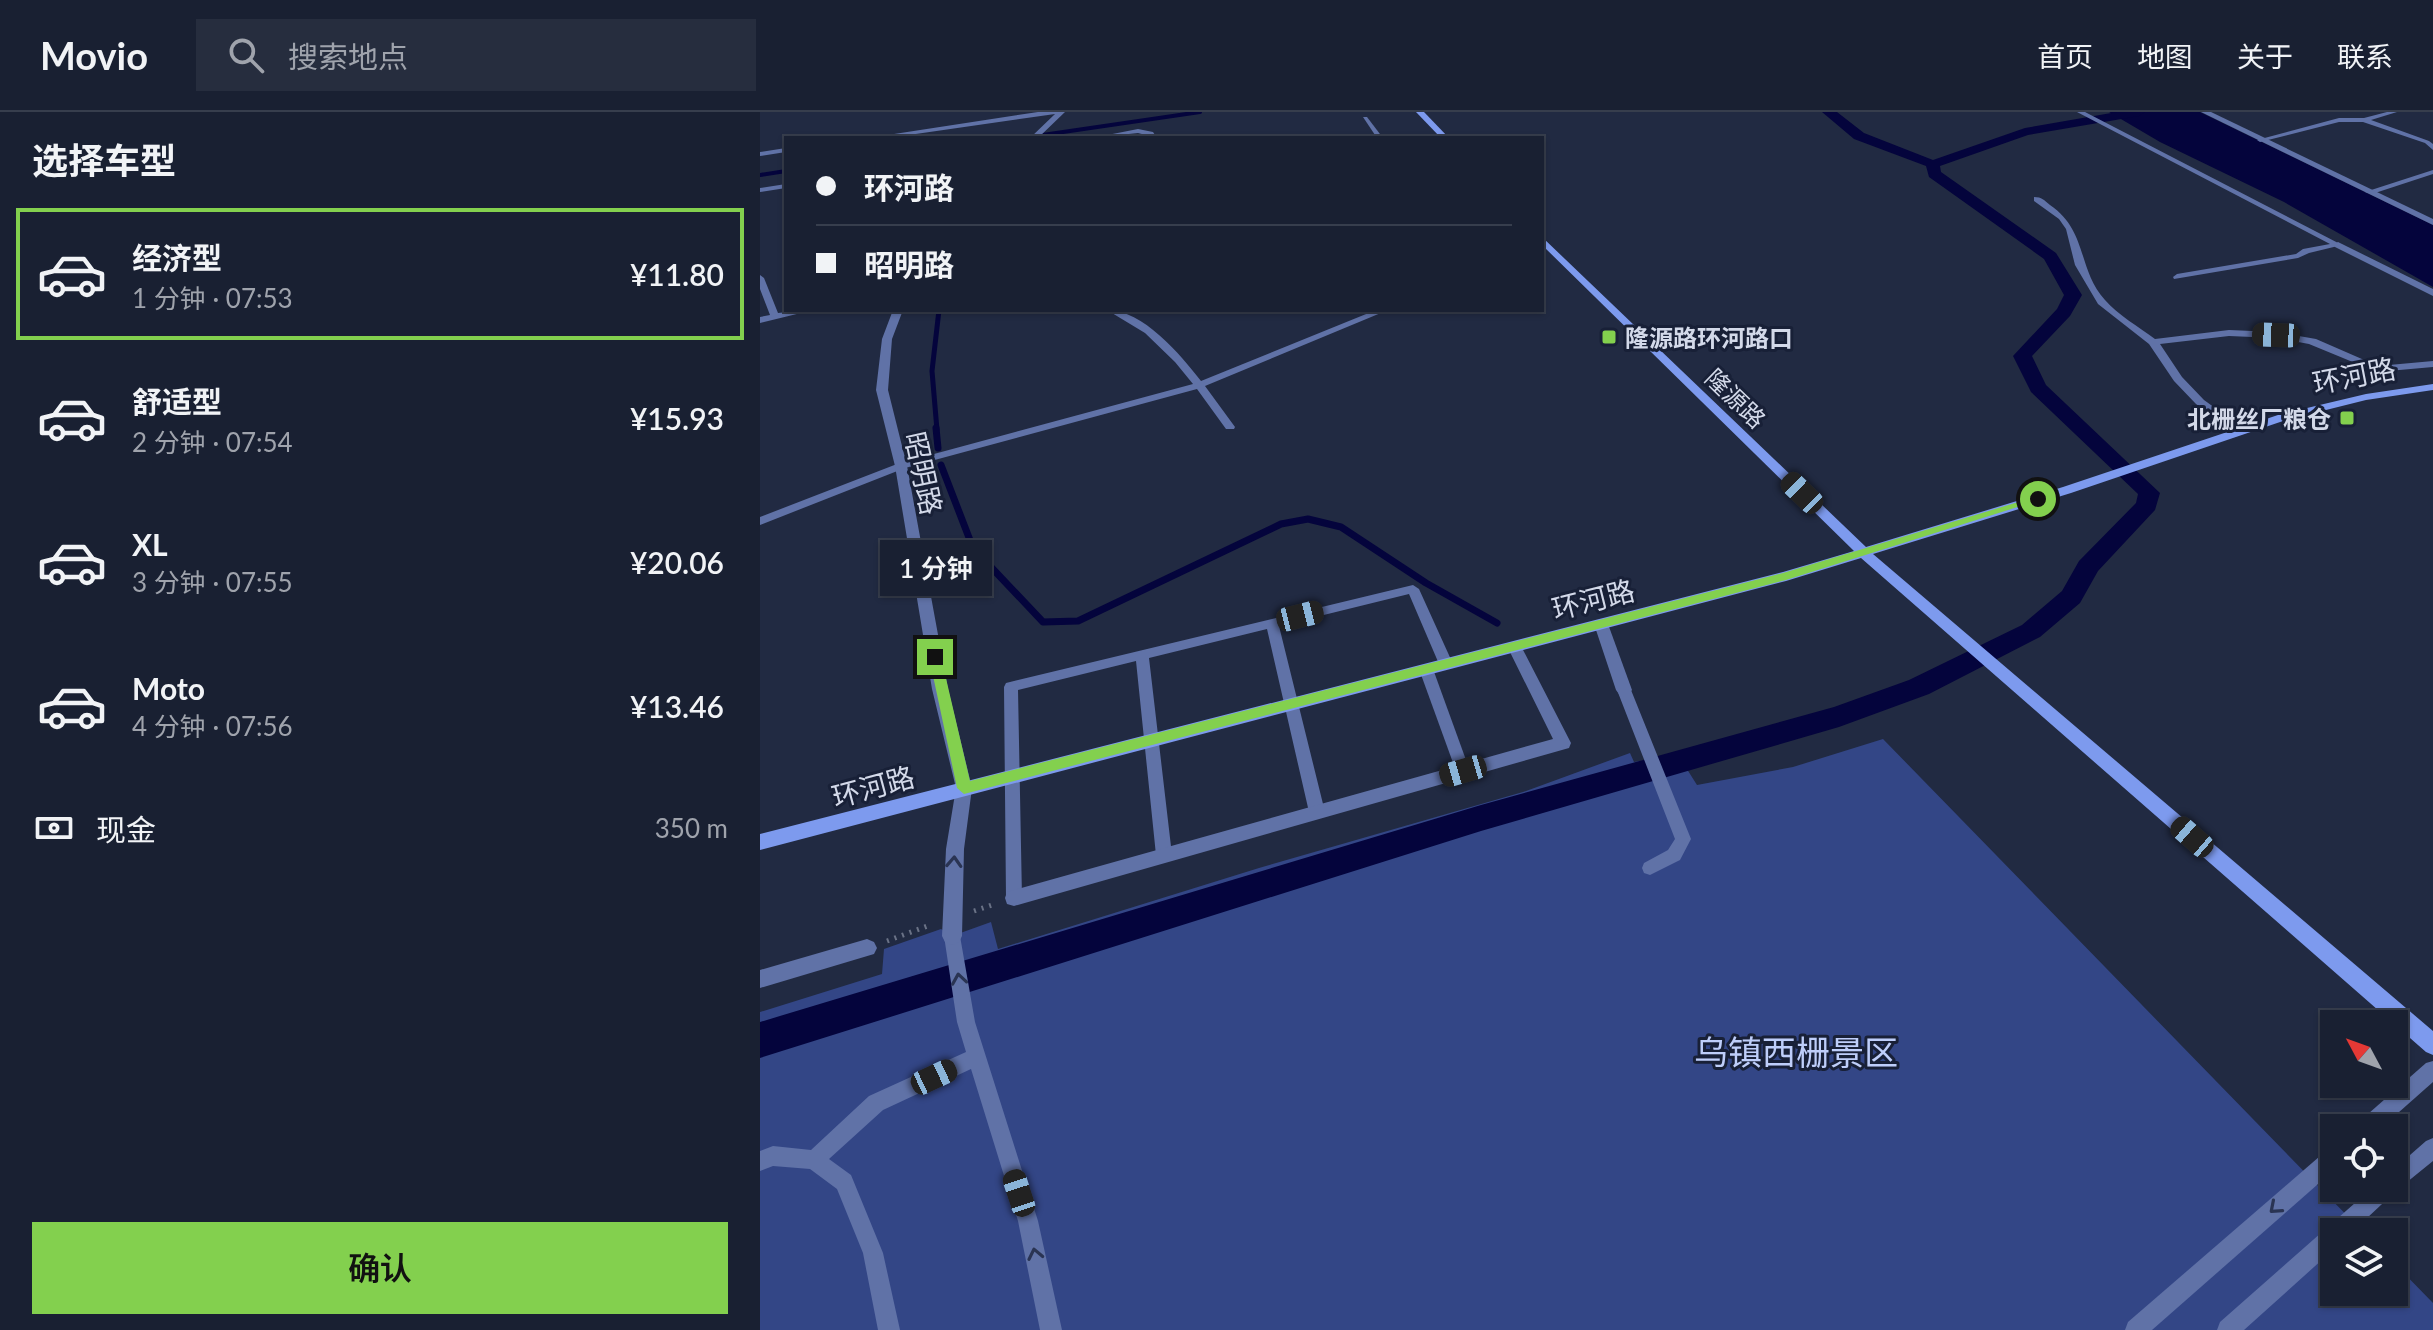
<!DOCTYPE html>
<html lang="zh">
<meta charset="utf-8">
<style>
:root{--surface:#192032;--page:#262d3e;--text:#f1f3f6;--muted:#9fa3ac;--line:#373e4d;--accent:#83d04e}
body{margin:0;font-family:Lato,"Noto Sans SC",sans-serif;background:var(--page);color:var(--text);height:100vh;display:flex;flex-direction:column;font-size:30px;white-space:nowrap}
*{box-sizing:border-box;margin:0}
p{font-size:26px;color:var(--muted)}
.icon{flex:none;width:44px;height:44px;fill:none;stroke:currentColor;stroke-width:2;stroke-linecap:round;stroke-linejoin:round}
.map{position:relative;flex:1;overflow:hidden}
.panel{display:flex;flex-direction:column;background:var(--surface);width:760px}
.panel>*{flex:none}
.guide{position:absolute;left:24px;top:24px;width:760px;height:176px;border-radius:0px;box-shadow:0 2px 6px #0004,0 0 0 2px var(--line);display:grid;align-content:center;height:176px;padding:0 32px;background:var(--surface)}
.needle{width:52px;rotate:311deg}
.buttons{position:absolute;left:1560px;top:898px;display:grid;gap:16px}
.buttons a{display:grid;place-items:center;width:88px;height:88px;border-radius:0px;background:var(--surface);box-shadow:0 2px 6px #0004,0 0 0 2px var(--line);font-size:40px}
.end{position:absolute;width:36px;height:36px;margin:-18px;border:10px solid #83d04e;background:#111;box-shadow:0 0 0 4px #111}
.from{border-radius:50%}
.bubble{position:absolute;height:56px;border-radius:0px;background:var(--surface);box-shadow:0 2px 6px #0004,0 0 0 2px var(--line);font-size:26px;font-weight:600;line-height:56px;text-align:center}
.car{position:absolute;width:24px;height:48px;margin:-24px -12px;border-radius:10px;box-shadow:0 0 6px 2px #0007;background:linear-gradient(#222 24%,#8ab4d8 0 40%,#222 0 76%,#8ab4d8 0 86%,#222 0)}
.guide b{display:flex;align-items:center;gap:28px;height:76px;font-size:30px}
.guide b+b{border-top:2px solid var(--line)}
.guide i{width:20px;height:20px;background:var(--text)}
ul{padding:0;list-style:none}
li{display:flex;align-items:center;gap:24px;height:132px;margin:0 16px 12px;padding:0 16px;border:4px solid transparent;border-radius:0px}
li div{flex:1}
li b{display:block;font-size:30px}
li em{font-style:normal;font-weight:600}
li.current{border-color:var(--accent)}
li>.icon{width:72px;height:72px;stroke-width:1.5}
h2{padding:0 32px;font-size:36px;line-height:96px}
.pay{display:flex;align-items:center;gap:20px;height:88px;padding:0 32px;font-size:30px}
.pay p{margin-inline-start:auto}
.cta{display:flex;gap:16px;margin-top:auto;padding:16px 32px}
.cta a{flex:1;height:92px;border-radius:0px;background:var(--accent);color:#111;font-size:32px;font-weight:600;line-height:92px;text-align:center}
header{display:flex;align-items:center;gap:48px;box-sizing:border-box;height:112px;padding:0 40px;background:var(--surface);border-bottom:2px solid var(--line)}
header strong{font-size:38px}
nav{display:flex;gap:44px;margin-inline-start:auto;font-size:28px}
.search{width:560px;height:72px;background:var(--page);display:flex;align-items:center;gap:20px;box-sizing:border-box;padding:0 28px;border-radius:0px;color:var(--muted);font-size:30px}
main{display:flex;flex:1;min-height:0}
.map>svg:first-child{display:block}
</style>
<header>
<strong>Movio</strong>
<div class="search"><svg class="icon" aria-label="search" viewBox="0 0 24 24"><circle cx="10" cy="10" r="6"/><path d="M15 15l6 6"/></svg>搜索地点</div>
<nav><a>首页</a><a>地图</a><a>关于</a><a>联系</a></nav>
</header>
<main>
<section class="panel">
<h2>选择车型</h2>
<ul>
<li class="current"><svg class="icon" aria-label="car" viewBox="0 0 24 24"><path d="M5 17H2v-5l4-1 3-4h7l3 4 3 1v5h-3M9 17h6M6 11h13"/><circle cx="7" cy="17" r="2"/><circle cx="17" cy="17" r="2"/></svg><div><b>经济型</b><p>1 分钟 · 07:53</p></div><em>¥11.80</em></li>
<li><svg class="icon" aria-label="car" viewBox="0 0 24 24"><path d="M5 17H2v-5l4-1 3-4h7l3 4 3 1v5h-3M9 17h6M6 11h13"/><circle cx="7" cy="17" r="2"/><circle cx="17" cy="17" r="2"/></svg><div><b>舒适型</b><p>2 分钟 · 07:54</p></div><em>¥15.93</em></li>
<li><svg class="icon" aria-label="car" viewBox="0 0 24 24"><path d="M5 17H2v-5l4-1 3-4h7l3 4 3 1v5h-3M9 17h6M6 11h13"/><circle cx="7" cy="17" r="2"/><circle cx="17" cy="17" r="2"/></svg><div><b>XL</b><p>3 分钟 · 07:55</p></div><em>¥20.06</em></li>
<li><svg class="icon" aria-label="car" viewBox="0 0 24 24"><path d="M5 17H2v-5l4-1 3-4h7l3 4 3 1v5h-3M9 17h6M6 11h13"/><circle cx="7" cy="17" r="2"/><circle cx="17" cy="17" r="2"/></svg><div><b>Moto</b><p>4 分钟 · 07:56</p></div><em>¥13.46</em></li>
</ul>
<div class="pay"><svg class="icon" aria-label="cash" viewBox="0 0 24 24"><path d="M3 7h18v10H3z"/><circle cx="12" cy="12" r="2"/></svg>现金<p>350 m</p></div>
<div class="cta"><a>确认</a></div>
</section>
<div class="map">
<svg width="1673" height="1218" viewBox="0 0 1673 1218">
<rect width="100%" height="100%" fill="#212a42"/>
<!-- green -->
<polygon fill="#334686" points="1123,627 1603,1120 1574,1120 1574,1180 1634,1180 1634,1151 1673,1191 1673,1218 0,1218 0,900 122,862 124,837 181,817 192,824 231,810 238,837 499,756 763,680 870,641 874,650 918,643 937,673 1033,655"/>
<!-- water -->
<polygon fill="#04043c" points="1349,0 1440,0 1673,113 1673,175 1524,90 1400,30"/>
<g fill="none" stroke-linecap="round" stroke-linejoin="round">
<!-- stream-far2 -->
<g stroke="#04043c" stroke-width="4">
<polyline points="262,26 440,0"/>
<polyline points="0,63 26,59"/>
</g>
<!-- stream-far1 -->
<polyline stroke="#04043c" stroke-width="5" points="177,318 172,259 179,198"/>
<!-- stream -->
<g stroke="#04043c" stroke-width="7">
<polyline points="176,316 178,336"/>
<polyline points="181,353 213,436 283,510 318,509 521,412 548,407 581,415 666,471 737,511"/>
</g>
<!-- canal -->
<polygon fill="#04043c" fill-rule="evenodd" points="1062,0 1077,0 1104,21 1173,48 1265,16 1357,0 1385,0 1379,4 1268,23 1180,54 1181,60 1296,141 1322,183 1310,204 1272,244 1286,273 1400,381 1395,398 1338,459 1320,491 1280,525 1169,582 1079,615 721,719 0,946 0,910 721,693 1074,595 1149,568 1262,513 1302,479 1319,449 1376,391 1378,382 1271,280 1253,244 1297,197 1304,183 1284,147 1169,65 1166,54 1094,27"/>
<!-- path -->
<g stroke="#6a7286" stroke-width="5" stroke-dasharray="2 6" stroke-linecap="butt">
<polyline points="214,799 235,792"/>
<polyline points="127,829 170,813"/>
</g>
<!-- lane -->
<g fill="#6072a7" fill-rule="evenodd">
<polygon points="1317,0 1325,0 1582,133 1549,141 1538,146 1414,167 1413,165 1417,162 1536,142 1543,137 1570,132"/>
<polygon points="1627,0 1637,0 1611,8 1669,29 1673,32 1673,38 1665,31 1603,10 1579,10 1500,30 1497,28 1579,6 1604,6"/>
<polygon points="603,5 607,5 623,26 617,26"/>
<polygon points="378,17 393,20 397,26 378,21 332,26"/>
<polygon points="1673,58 1673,62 1612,82 1605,80"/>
<polygon points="26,72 26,76 0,80 0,76"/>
<polygon points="0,163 4,166 18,201 46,198 45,200 0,211 0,205 10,203 0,177"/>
<path d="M347,198c36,0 73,44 94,71l175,-71h12l-183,76 30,41 -1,2h-8l-29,-40 -292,79 -145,57v-8l137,-53 296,-80 -18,-22 -30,-29z"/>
<polygon points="653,473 659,477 693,552 691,555 686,557 679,552 649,482 519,514 565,700 562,704 557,706 552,704 549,700 507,517 389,546 412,743 410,748 404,750 398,748 396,743 376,549 258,578 262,786 260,791 254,793 248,791 246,786 244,575 246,571"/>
<polygon points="666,552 673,557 710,659 708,663 698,663 696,659 659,557"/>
<polygon points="864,573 871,578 931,727 920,748 890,763 884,761 882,756 884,751 908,738 915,727 857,578"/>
<polygon points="192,816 198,819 200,824 215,910 278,1109 302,1218 280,1218 258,1109 211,957 123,998 69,1047 91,1063 123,1141 140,1218 118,1218 103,1141 77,1077 50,1057 13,1054 0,1059 0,1039 13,1034 51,1038 109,984 206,940 197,910 184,824 186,819"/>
<polygon points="1673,949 1673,970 1621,1016 1597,1016 1600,1009 1666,951"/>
<polygon points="1673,1026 1673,1049 1636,1079 1592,1120 1574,1120 1574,1137 1484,1218 1457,1218 1460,1210 1612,1076 1634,1076 1634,1057 1666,1029"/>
<polygon points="1574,1035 1574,1058 1392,1218 1365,1218 1368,1210 1567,1038"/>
</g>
<!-- street -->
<g fill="#6072a7" fill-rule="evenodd">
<polygon points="278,0 305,0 278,26 270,26 295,2 128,26 108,26"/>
<polygon points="1441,0 1451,0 1673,107 1673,113"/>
<polygon points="26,36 26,40 0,44 0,40"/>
<path d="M1274,85c8,0 10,3 16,8 38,26 27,64 55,95 13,15 34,27 50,39l74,-9 47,2 40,7 62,27 55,-5v6l-56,5 -68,-28 -33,-6 -47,-2 -69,8 22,33 22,23 43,31 -6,4 -4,-2 -41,-29 -22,-23 -25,-37 -51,-40 -23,-39 -9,-36 -7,-10 -25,-18z"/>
<polygon points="1578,130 1673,177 1673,184 1575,135 1573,133"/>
<polygon points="133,198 143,198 132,227 128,278 147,354 188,577 212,676 204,737 202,824 199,830 192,833 185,830 182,824 186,737 196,676 172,577 135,354 116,278 122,227"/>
<polygon points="841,507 848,512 872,578 869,582 859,582 856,578 834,512"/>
<polygon points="754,529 761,534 811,631 809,636 254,794 247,792 245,786 247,780 254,778 793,627 747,534"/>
<polygon points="107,827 114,830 117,836 114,842 0,876 0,858"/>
</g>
<!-- secondary -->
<g fill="#7d9aee" fill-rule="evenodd">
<polygon points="656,0 664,0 689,26 681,26"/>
<polygon points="782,125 1106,435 1303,375 1518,303 1606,282 1673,272 1673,278 1606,288 1526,308 1311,381 1113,442 1673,919 1673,943 1666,940 1101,446 1026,469 0,738 0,722 1023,460 1094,439 782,133"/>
</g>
</g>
<!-- one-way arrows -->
<defs><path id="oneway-chevron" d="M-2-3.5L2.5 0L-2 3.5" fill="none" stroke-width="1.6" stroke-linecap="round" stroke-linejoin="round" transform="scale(2)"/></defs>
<g stroke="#2a3453">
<use href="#oneway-chevron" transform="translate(194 750) rotate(-87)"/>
<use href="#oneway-chevron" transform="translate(199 867) rotate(-99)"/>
<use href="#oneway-chevron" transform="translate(1515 1096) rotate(139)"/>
<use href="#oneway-chevron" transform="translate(275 1142) rotate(-102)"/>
</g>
<!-- route -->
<polygon fill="#83d04e" points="1275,385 1283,387 1026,468 204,682 197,676 169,545 175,541 181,545 210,669 1023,461"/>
<!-- markers -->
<g fill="#83d04e" stroke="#182037" stroke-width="3">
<rect x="841" y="217" width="16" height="16" rx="4"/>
<rect x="1579" y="298" width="16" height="16" rx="4"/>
</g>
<g text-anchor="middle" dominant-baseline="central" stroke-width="6" stroke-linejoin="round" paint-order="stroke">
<!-- far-poi labels -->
<g font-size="24" font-weight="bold" fill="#d3d9e9" stroke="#182037" text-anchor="start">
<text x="865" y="225">隆源路环河路口</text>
<text x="1571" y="306" text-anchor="end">北栅丝厂粮仓</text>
</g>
<!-- far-street labels -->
<g font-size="24" fill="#d3d9e9" stroke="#182037">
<text transform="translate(976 286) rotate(44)">隆源路</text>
</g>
<!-- street labels -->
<g font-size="28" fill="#d3d9e9" stroke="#182037">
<text transform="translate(1594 263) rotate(-11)">环河路</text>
<text transform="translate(164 361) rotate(78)">昭明路</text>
<text transform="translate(833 487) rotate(-14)">环河路</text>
<text transform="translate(113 674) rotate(-15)">环河路</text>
</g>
<!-- near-park labels -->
<g font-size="34" fill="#becefa" stroke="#182037">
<text x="1036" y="939">乌镇西栅景区</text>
</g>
</g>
</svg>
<div class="buttons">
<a><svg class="needle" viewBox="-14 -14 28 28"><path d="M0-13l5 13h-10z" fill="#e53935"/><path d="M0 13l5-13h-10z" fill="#9fa3ac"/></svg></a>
<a><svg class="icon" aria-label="locate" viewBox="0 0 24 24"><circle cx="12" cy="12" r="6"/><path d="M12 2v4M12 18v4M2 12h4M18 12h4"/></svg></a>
<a><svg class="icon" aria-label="layers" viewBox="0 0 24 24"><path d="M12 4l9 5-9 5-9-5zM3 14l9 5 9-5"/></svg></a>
</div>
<i class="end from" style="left:1278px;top:387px"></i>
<i class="end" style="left:175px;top:545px"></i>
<div class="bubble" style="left:120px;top:428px;width:112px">1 分钟</div>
<i class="car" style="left:1516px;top:223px;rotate:272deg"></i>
<i class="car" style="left:1042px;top:381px;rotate:314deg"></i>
<i class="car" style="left:540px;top:504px;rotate:76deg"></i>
<i class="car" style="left:703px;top:659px;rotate:254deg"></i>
<i class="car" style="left:1432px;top:725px;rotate:311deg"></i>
<i class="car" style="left:174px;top:965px;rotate:65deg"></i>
<i class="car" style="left:259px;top:1081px;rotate:342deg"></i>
<div class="guide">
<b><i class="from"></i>环河路</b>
<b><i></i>昭明路</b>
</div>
</div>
</main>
